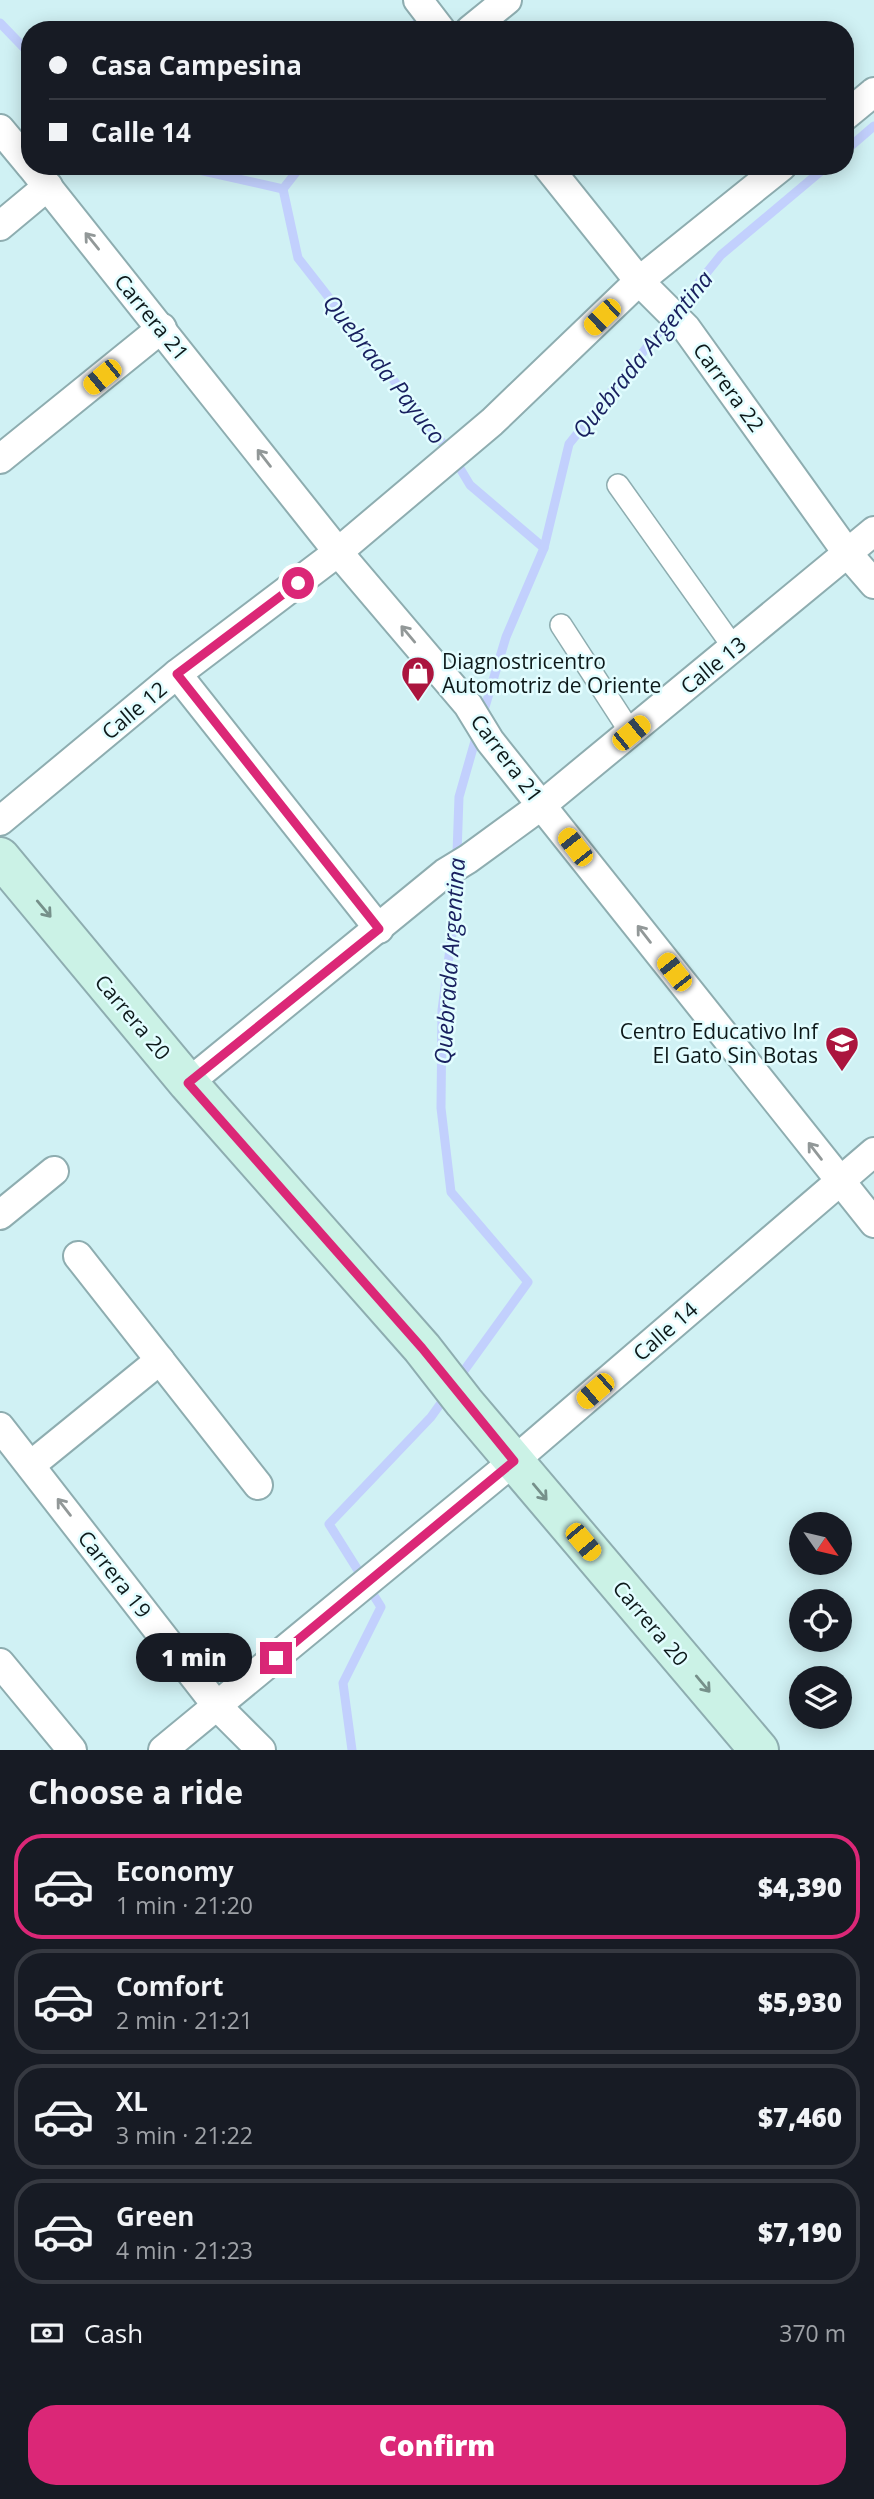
<!DOCTYPE html>
<meta charset="utf-8">
<style>
:root{--surface:#171b24;--page:#20242c;--text:#f1f3f6;--muted:#9ea1a6;--line:#363941;--accent:#db2777}
body{margin:0;font-family:"Open Sans",sans-serif;background:var(--page);color:var(--text);height:100vh;display:flex;flex-direction:column;font-size:26px;white-space:nowrap}
*{box-sizing:border-box;margin:0}
p{font-size:23px;color:var(--muted)}
.icon{flex:none;width:38px;height:38px;fill:none;stroke:currentColor;stroke-width:2;stroke-linecap:round;stroke-linejoin:round}
.map{position:relative;height:1750px;overflow:hidden}
.drawer{display:flex;flex-direction:column;background:var(--surface);flex:1}
.drawer>*{flex:none}
.hud{position:absolute;left:21px;top:21px;width:833px;height:154px;border-radius:28px;box-shadow:0 4px 18px #0003;display:grid;align-content:center;height:154px;padding:0 28px;background:var(--surface)}
.needle{width:46px;rotate:124deg}
.fabs{position:absolute;left:789px;top:1512px;display:grid;gap:14px}
.fabs a{display:grid;place-items:center;width:63px;height:63px;border-radius:50%;background:var(--surface);box-shadow:0 4px 18px #0003;font-size:35px}
.end{position:absolute;width:32px;height:32px;margin:-16px;border:9px solid #db2777;background:#fff;box-shadow:0 0 0 4px #fff}
.from{border-radius:50%}
.bubble{position:absolute;height:49px;border-radius:24px;background:var(--surface);box-shadow:0 4px 18px #0003;font-size:23px;font-weight:800;line-height:49px;text-align:center}
.car{position:absolute;width:21px;height:42px;margin:-21px -10px;border-radius:9px;box-shadow:0 0 5px 2px #0007;background:linear-gradient(#f5c518 24%,#345 0 40%,#f5c518 0 76%,#345 0 86%,#f5c518 0)}
.hud b{display:flex;align-items:center;gap:24px;height:66px;font-size:26px}
.hud b+b{border-top:2px solid var(--line)}
.hud i{width:18px;height:18px;background:var(--text)}
ul{padding:0;list-style:none}
li{display:flex;align-items:center;gap:21px;height:105px;margin:0 14px 10px;padding:0 14px;border:4px solid var(--line);border-radius:28px}
li div{flex:1}
li b{display:block;font-size:26px}
li em{font-style:normal;font-weight:800}
li.active{border-color:var(--accent)}
li>.icon{width:63px;height:63px;stroke-width:1.5}
h2{padding:0 28px;font-size:32px;line-height:84px}
.pay{display:flex;align-items:center;gap:18px;height:77px;padding:0 28px;font-size:26px}
.pay p{margin-inline-start:auto}
.button{display:flex;gap:14px;margin-top:auto;padding:14px 28px}
.button a{flex:1;height:80px;border-radius:28px;background:var(--accent);color:#fff;font-size:28px;font-weight:800;line-height:80px;text-align:center}
.map>svg:first-child{display:block}
</style>
<div class="map">
<svg width="874" height="1750" viewBox="0 0 874 1750">
<rect width="100%" height="100%" fill="#d0f1f4"/>
<g fill="none" stroke-linecap="round" stroke-linejoin="round">
<!-- stream -->
<g stroke="#c2d0fd" stroke-width="9">
<polyline points="0,23 30,54"/>
<polyline points="411,30 425,12"/>
<polyline points="845,151 874,126"/>
<polyline points="181,166 283,189"/>
<polyline points="283,189 298,258 452,455 470,485 544,548"/>
<polyline points="283,189 301,166"/>
<polyline points="482,717 506,637 544,548 569,444 721,255 827,166"/>
<polyline points="458,1379 528,1282 451,1192 441,1108 442,1010 455,910 459,797 477,734"/>
<polyline points="352,1750 343,1683 381,1607 329,1524 431,1417 446,1396"/>
</g>
<!-- pedestrian casing -->
<g stroke="#8eadb0" stroke-width="24">
<g id="pedestrian">
<polyline points="618,485 734,648"/>
<polyline points="561,625 631,733"/>
</g>
</g>
<!-- minor casing -->
<g stroke="#8eadb0" stroke-width="32">
<g id="minor">
<polyline points="418,0 441,30"/>
<polyline points="470,30 507,0"/>
<polyline points="845,116 874,92"/>
<polyline points="0,129 30,165"/>
<polyline points="31,166 338,552 468,705 490,741 874,1223"/>
<polyline points="547,166 639,281 686,328 848,554 874,584"/>
<polyline points="0,226 48,186"/>
<polyline points="0,459 162,328"/>
<polyline points="177,674 379,929"/>
<polyline points="0,821 177,674 338,552 492,422 639,281 782,166"/>
<polyline points="188,1083 445,873 468,859 542,805 874,531"/>
<polyline points="0,1215 54,1171"/>
<polyline points="78,1256 258,1485"/>
<polyline points="0,1427 217,1706 261,1750"/>
<polyline points="31,1465 160,1360"/>
<polyline points="0,1663 72,1750"/>
<polyline points="163,1750 514,1461 874,1152"/>
</g>
</g>
<!-- secondary casing -->
<g stroke="#8eadb0" stroke-width="42">
<polyline id="secondary" points="0,857 188,1083 422,1348 464,1402 759,1750"/>
</g>
<!-- pedestrian -->
<use href="#pedestrian" stroke="#fff" stroke-width="21"/>
<!-- minor -->
<use href="#minor" stroke="#fff" stroke-width="28"/>
<!-- secondary -->
<use href="#secondary" stroke="#cbf2e6" stroke-width="38"/>
</g>
<!-- one-way arrows -->
<defs><path id="oneway-shaft" d="M-6 0H5M1.5-3L5.5 0L1.5 3" fill="none" stroke-width="1.6" stroke-linecap="round" stroke-linejoin="round" transform="scale(1.75)"/></defs>
<g stroke="#929898">
<use href="#oneway-shaft" transform="translate(92 241) rotate(-129)"/>
<use href="#oneway-shaft" transform="translate(264 458) rotate(-128)"/>
<use href="#oneway-shaft" transform="translate(408 634) rotate(-130)"/>
<use href="#oneway-shaft" transform="translate(644 934) rotate(-128)"/>
<use href="#oneway-shaft" transform="translate(815 1151) rotate(-128)"/>
<use href="#oneway-shaft" transform="translate(64 1507) rotate(-128)"/>
</g>
<g stroke="#76908a">
<use href="#oneway-shaft" transform="translate(44 909) rotate(50)"/>
<use href="#oneway-shaft" transform="translate(540 1492) rotate(50)"/>
<use href="#oneway-shaft" transform="translate(703 1684) rotate(50)"/>
</g>
<g fill="none" stroke-linecap="round" stroke-linejoin="round">
<!-- route -->
<polyline stroke="#db2777" stroke-width="9" points="276,1658 514,1461 422,1348 188,1083 379,929 177,674 298,583"/>
</g>
<!-- icons -->
<defs>
<g id="shop-pin" transform="scale(1.75)"><path d="M0 17L-7.5 6A9.5 9.5 0 1 1 7.5 6Z" fill="#ab153e" stroke="#e2fdff"/><path d="M-5-2.5h2.3a2.7 3.5 0 0 1 5.4 0H5L5.5 6h-11ZM-1.5-2.5h3a1.5 2.3 0 0 0-3 0Z" fill="#fff"/></g>
<g id="school-pin" transform="scale(1.75)"><path d="M0 17L-7.5 6A9.5 9.5 0 1 1 7.5 6Z" fill="#ab153e" stroke="#e2fdff"/><path d="M0-5L7-2L0 1L-7-2ZM-4 1L0 2.5L4 1V4Q0 6-4 4Z" fill="#fff"/></g>
</defs>
<g fill-rule="evenodd">
<use href="#shop-pin" x="418" y="673"/>
<use href="#school-pin" x="842" y="1043"/>
</g>
<g text-anchor="middle" dominant-baseline="central" stroke-width="5" stroke-linejoin="round" paint-order="stroke">
<!-- street labels -->
<g font-size="21" fill="#0d191a" stroke="#e2fdff">
<text transform="translate(152 317) rotate(51)">Carrera 21</text>
<text transform="translate(729 387) rotate(54)">Carrera 22</text>
<text transform="translate(713 665) rotate(-39)">Calle 13</text>
<text transform="translate(134 710) rotate(-40)">Calle 12</text>
<text transform="translate(507 758) rotate(53)">Carrera 21</text>
<text transform="translate(133 1017) rotate(50)">Carrera 20</text>
<text transform="translate(665 1331) rotate(-41)">Calle 14</text>
<text transform="translate(115 1574) rotate(52)">Carrera 19</text>
<text transform="translate(651 1623) rotate(50)">Carrera 20</text>
</g>
<!-- poi labels -->
<g font-size="21" fill="#0d191a" stroke="#e2fdff" text-anchor="start">
<text x="442" y="661">Diagnostricentro<tspan x="442" dy="24">Automotriz de Oriente</tspan></text>
<text x="818" y="1031" text-anchor="end">Centro Educativo Inf<tspan x="818" dy="24">El Gato Sin Botas</tspan></text>
</g>
<!-- water labels -->
<g font-size="23" font-style="italic" fill="#18205f" stroke="#e2fdff">
<text transform="translate(642 354) rotate(-51)">Quebrada Argentina</text>
<text transform="translate(385 369) rotate(52)">Quebrada Payuco</text>
<text transform="translate(449 961) rotate(-86)">Quebrada Argentina</text>
</g>
</g>
</svg>
<div class="fabs">
<a><svg class="needle" viewBox="-14 -14 28 28"><path d="M0-13l5 13h-10z" fill="#e53935"/><path d="M0 13l5-13h-10z" fill="#9ea1a6"/></svg></a>
<a><svg class="icon" aria-label="locate" viewBox="0 0 24 24"><circle cx="12" cy="12" r="6"/><path d="M12 2v4M12 18v4M2 12h4M18 12h4"/></svg></a>
<a><svg class="icon" aria-label="layers" viewBox="0 0 24 24"><path d="M12 4l9 5-9 5-9-5zM3 14l9 5 9-5"/></svg></a>
</div>
<i class="end from" style="left:298px;top:583px"></i>
<i class="end" style="left:276px;top:1658px"></i>
<div class="bubble" style="left:136px;top:1633px;width:116px">1 min</div>
<i class="car" style="left:602px;top:317px;rotate:226deg"></i>
<i class="car" style="left:102px;top:377px;rotate:231deg"></i>
<i class="car" style="left:631px;top:733px;rotate:51deg"></i>
<i class="car" style="left:575px;top:847px;rotate:322deg"></i>
<i class="car" style="left:674px;top:972px;rotate:322deg"></i>
<i class="car" style="left:595px;top:1391px;rotate:229deg"></i>
<i class="car" style="left:583px;top:1542px;rotate:140deg"></i>
<div class="hud">
<b><i class="from"></i>Casa Campesina</b>
<b><i></i>Calle 14</b>
</div>
</div>
<section class="drawer">
<h2>Choose a ride</h2>
<ul>
<li class="active"><svg class="icon" aria-label="car" viewBox="0 0 24 24"><path d="M5 17H2v-5l4-1 3-4h7l3 4 3 1v5h-3M9 17h6M6 11h13"/><circle cx="7" cy="17" r="2"/><circle cx="17" cy="17" r="2"/></svg><div><b>Economy</b><p>1 min · 21:20</p></div><em>$4,390</em></li>
<li><svg class="icon" aria-label="car" viewBox="0 0 24 24"><path d="M5 17H2v-5l4-1 3-4h7l3 4 3 1v5h-3M9 17h6M6 11h13"/><circle cx="7" cy="17" r="2"/><circle cx="17" cy="17" r="2"/></svg><div><b>Comfort</b><p>2 min · 21:21</p></div><em>$5,930</em></li>
<li><svg class="icon" aria-label="car" viewBox="0 0 24 24"><path d="M5 17H2v-5l4-1 3-4h7l3 4 3 1v5h-3M9 17h6M6 11h13"/><circle cx="7" cy="17" r="2"/><circle cx="17" cy="17" r="2"/></svg><div><b>XL</b><p>3 min · 21:22</p></div><em>$7,460</em></li>
<li><svg class="icon" aria-label="car" viewBox="0 0 24 24"><path d="M5 17H2v-5l4-1 3-4h7l3 4 3 1v5h-3M9 17h6M6 11h13"/><circle cx="7" cy="17" r="2"/><circle cx="17" cy="17" r="2"/></svg><div><b>Green</b><p>4 min · 21:23</p></div><em>$7,190</em></li>
</ul>
<div class="pay"><svg class="icon" aria-label="cash" viewBox="0 0 24 24"><path d="M3 7h18v10H3z"/><circle cx="12" cy="12" r="2"/></svg>Cash<p>370 m</p></div>
<div class="button"><a>Confirm</a></div>
</section>
